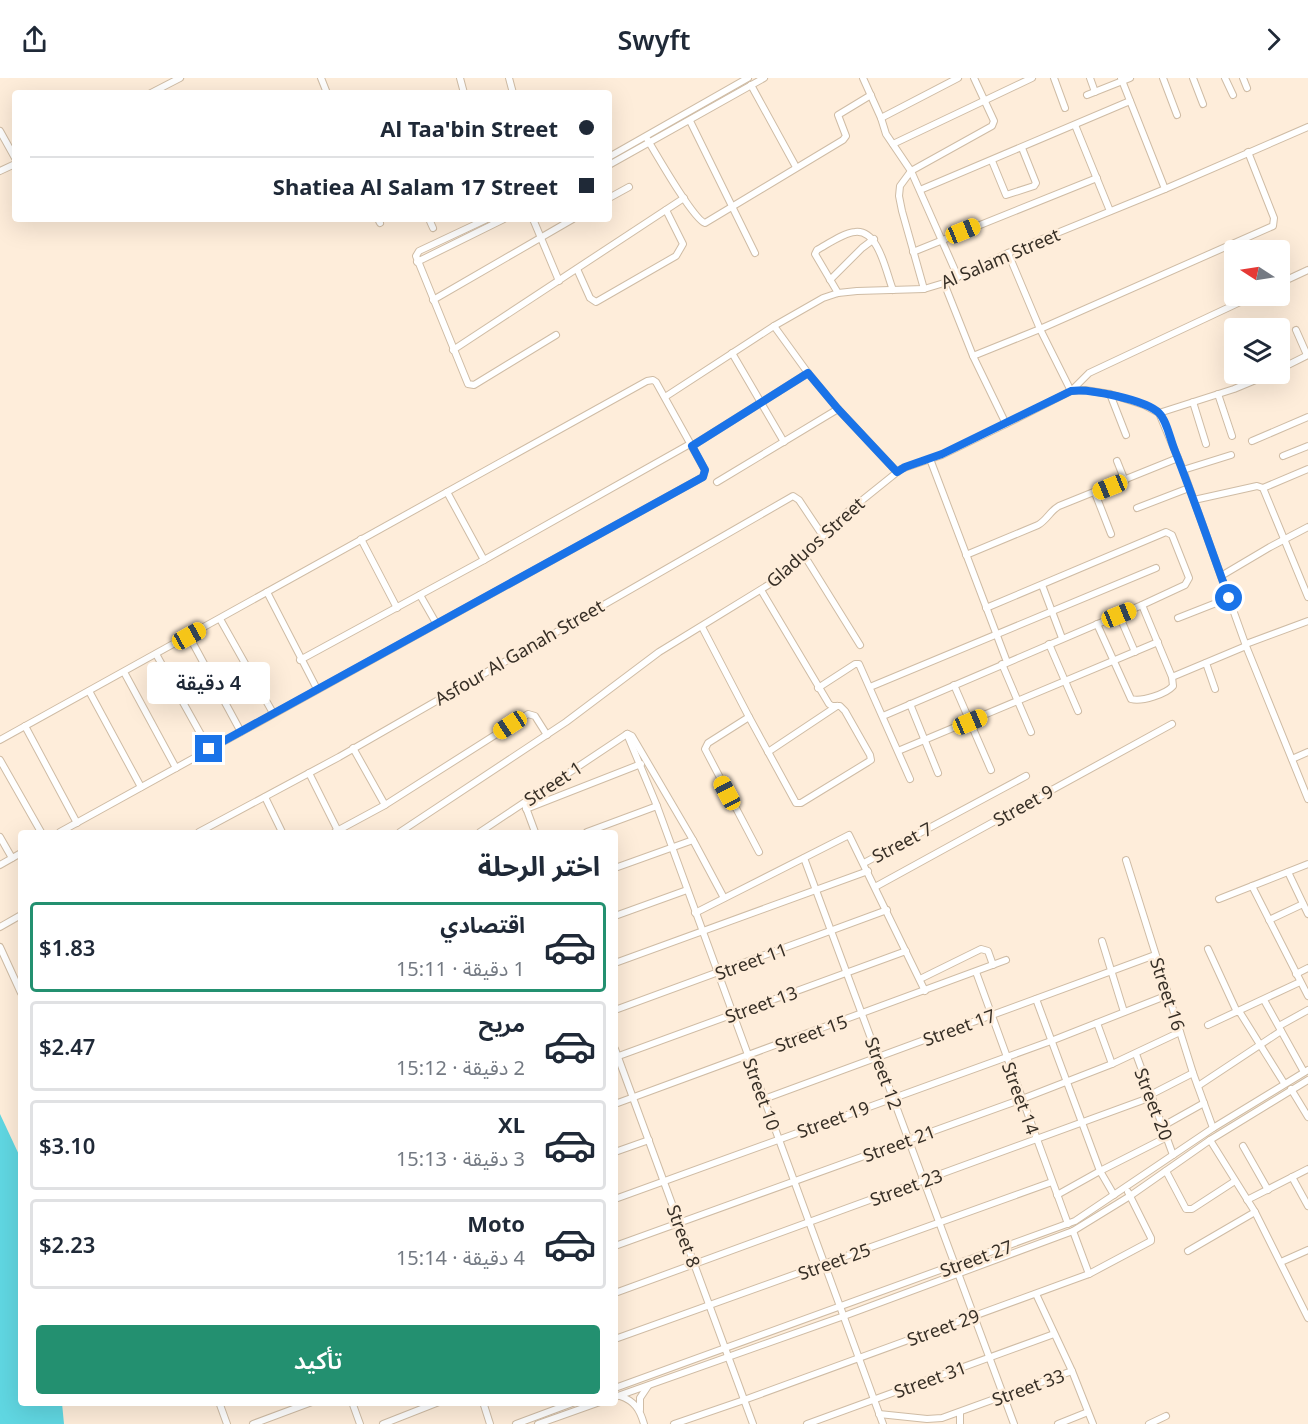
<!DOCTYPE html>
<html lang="ar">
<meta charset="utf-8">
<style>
:root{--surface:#fff;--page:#f2f2f3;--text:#1f2937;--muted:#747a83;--line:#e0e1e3;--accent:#239070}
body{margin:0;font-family:"Noto Sans","Noto Sans Arabic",sans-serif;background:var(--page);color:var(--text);direction:rtl;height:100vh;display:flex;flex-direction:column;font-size:22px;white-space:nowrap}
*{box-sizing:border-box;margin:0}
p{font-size:20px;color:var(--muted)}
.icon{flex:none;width:33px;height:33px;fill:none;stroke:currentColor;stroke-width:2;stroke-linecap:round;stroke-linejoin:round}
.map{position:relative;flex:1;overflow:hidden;direction:ltr}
.sheet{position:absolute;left:18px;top:752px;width:600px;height:576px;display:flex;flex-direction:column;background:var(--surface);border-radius:6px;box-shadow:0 6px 24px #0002;direction:rtl}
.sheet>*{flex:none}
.top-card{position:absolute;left:12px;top:12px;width:600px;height:132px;border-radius:6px;box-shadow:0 6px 24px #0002;direction:rtl;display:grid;align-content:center;height:132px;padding:0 18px;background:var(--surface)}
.needle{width:39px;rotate:282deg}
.tools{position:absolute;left:1224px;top:162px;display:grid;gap:12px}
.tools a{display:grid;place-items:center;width:66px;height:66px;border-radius:6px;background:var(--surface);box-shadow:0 6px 24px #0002;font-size:30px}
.end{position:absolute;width:27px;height:27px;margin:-14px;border:8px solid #1a73e8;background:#fff;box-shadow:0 0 0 3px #fff}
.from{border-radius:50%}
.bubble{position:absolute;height:42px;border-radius:6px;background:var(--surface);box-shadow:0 6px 24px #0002;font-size:20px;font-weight:600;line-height:42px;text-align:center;direction:rtl}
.car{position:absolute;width:18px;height:36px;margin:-18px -9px;border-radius:8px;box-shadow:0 0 4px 2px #0007;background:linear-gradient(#f5c518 24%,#345 0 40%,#f5c518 0 76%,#345 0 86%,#f5c518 0)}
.top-card b{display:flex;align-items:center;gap:21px;height:57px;font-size:22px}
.top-card b+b{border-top:2px solid var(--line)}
.top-card i{width:15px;height:15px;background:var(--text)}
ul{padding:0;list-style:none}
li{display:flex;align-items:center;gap:18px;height:90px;margin:0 12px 9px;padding:0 6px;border:3px solid var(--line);border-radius:6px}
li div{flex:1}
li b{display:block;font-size:22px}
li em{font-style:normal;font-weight:600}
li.on{border-color:var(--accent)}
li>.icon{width:54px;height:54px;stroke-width:1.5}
h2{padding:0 18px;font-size:27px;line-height:72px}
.cta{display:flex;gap:12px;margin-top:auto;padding:12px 18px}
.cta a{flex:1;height:69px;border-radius:6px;background:var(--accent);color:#fff;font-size:24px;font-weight:600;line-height:69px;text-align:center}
header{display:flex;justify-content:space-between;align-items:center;height:78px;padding:0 18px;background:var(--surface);font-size:27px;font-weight:600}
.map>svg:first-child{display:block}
</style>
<header><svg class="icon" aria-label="forward" viewBox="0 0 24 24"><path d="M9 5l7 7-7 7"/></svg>Swyft<svg class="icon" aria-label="share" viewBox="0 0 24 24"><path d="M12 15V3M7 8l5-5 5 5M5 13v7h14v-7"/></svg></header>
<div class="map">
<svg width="1308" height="1346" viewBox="0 0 1308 1346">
<rect width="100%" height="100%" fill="#feedda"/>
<!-- water -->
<polygon fill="#60d7e2" points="0,1036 21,1081 21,1324 62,1325 64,1346 0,1346"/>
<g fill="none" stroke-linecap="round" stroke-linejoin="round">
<!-- street casing -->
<g stroke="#cfbca5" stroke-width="8">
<g id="street">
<polyline points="321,0 327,15"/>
<polyline points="460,0 464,15"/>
<polyline points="509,0 513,15"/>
<polyline points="863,0 881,40 886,56 911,93 958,199"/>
<polyline points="1054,0 1065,30"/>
<polyline points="1090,0 1095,14"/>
<polyline points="1121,0 1165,111"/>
<polyline points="1163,0 1177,37"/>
<polyline points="1193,0 1203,26"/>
<polyline points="1225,0 1233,17"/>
<polyline points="1243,0 1247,10"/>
<polyline points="751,7 796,89"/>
<polyline points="151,15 180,0"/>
<polyline points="1087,17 1130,0"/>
<polyline points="881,40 958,0"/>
<polyline points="690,43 755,175"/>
<polyline points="1075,47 1110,133"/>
<polyline points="0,53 15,80"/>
<path d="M646,59c9,15 47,82 59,86l138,-83 3,-4 -8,-21 33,-20"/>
<polyline points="893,66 1032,0"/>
<polyline points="609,79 748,0"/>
<polyline points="992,83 1006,117 1034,108 1036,105 1022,70"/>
<polyline points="609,87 764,0"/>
<polyline points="0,93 15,86"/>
<polyline points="920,112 1130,23"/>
<polyline points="609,120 629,109"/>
<polyline points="378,141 380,145"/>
<polyline points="429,141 433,150"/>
<polyline points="487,141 419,173 416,178 468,306 474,307 556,257"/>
<polyline points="533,141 559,203"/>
<polyline points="913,174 1097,100"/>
<polyline points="1008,175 1040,251 1071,313 1085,312 1110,316 1144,327 1159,335 1183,392 1246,568 1308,721"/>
<polyline points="417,184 504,141"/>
<polyline points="577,191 590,220 596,224 676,178 683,166 666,132"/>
<polyline points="830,202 862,170 874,161"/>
<polyline points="944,205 973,278 1006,346"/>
<polyline points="1280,205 1308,192"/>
<polyline points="924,211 902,133 899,118 900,108 911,93 992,48 994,43 974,0"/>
<path d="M838,215l-23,-39 2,-4c11,-6 26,-17 38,-18 24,-3 31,41 38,58"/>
<polyline points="433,222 573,141"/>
<polyline points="774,248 808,295 838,331 897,394"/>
<polyline points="1296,252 1307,277"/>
<polyline points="1231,271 1234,278"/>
<polyline points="453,272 684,120"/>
<polyline points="732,275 784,364"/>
<polyline points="973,278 1040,251 1273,148 1274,140 1248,74"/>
<polyline points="1280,291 1308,277"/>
<polyline points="1242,296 1247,305"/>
<polyline points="1110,316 1126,357"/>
<polyline points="1218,316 1232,358"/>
<polyline points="665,319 774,248 823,220 838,215 857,213 924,211 944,205 1008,175 1165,111 1308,49"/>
<polyline points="1193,324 1206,366"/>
<polyline points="1159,335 1234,311 1270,296"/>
<polyline points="1252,363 1308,339"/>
<polyline points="692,368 808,295"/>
<polyline points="1283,378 1308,368"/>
<polyline points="930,381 1007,584"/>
<polyline points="1117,383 1125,403"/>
<polyline points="1183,392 1231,377"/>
<polyline points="717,404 838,331"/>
<polyline points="1263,410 1308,391"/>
<polyline points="447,414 484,482"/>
<polyline points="1095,415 1111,456"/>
<polyline points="1194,422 1257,408 1263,410 1308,519"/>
<polyline points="1137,430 1189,410"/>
<polyline points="361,461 397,530"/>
<polyline points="804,477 860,567"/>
<path d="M966,477l72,-30c9,-5 12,-14 21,-19l119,-48"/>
<polyline points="1221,498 1270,469 1308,449"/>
<polyline points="1042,507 1062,560"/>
<polyline points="267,514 317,611"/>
<polyline points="420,517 436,545"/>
<polyline points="1119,537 1135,574"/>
<polyline points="1178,540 1229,520"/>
<polyline points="220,541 273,635"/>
<path d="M1097,546l34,75c11,3 35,-5 42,-13l-1,-9 -30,-72"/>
<polyline points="702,549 749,639 796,725 801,725 868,684 871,682 870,677 845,633 840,628 832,628 829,626 761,512"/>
<polyline points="189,558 241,654"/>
<polyline points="1049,566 1078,633"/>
<polyline points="1246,566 1308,543"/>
<polyline points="156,576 209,671"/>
<polyline points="300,582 484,482 690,366"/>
<polyline points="1206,585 1215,611"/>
<polyline points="1002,586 1031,654"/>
<polyline points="124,594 176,690"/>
<polyline points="1172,599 1246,568"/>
<polyline points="954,607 991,692"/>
<polyline points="870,609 1156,490"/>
<polyline points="818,610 855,586 859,586 910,701"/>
<polyline points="89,613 141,709"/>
<polyline points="910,626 938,695"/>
<polyline points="883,638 1142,527 1185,507 1189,500 1172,457 1166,454 986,530"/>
<polyline points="749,639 708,665 705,671 759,774"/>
<polyline points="25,648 77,745"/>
<polyline points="627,656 657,728 883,1346"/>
<polyline points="628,656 632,658 693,762 724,820"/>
<polyline points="0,662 647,303 653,302 656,304 705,392 703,399 60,754"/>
<polyline points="353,670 385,727"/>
<polyline points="898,673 1158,564"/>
<polyline points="768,674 837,628"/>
<polyline points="1292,681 1308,674"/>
<polyline points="0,682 41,754"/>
<polyline points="309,695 338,753"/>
<polyline points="265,719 282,754"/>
<polyline points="525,727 535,754"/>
<polyline points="526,731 641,686"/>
<polyline points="199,754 339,679 793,418 799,422 823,458"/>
<polyline points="335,754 385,727 528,636 535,638 547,657"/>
<polyline points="400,754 566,644 659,574 778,501 845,436 901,391 942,377 1006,346 1071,313 1089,295 1253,218"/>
<polyline points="480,754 627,656"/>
<polyline points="587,754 657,728"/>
<polyline points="0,759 12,780"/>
<polyline points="804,780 1014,1346"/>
<polyline points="1126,782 1193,995 1213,1050"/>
<polyline points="864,785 1026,698"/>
<polyline points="0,787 21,775"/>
<polyline points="615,790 693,762"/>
<polyline points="1288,794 1308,836"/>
<polyline points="1252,808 1308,918"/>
<polyline points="875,809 1172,646"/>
<polyline points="1219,821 1308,786"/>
<polyline points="695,835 849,757 925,913"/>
<polyline points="615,838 687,812"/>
<polyline points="1269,842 1303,826"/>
<polyline points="0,849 21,837"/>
<polyline points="1102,863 1124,934"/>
<polyline points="0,869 21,915"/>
<polyline points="1208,871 1237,934"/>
<polyline points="615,885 868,793"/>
<polyline points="976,894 1068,1146"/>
<polyline points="1296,896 1308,890"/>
<polyline points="920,901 981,871 988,873 993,887"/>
<polyline points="1036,921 1100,1093 1114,1117"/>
<polyline points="1264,922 1304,994"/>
<polyline points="615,932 887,832"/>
<polyline points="1239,933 1284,1005"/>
<polyline points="1097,945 1112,986"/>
<polyline points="1208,947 1300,904"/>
<polyline points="1279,948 1308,932"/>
<polyline points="615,971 753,1346"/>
<polyline points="1136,976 1173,1077"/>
<polyline points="616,979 906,873"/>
<polyline points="1198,1008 1281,953"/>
<polyline points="1291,1011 1308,1039"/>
<polyline points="764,1021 1155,877"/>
<polyline points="615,1026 1006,882"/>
<polyline points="1163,1048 1204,1025"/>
<polyline points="1210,1062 1255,1134 1308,1240"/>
<polyline points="1243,1068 1268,1112"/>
<polyline points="615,1074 649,1062"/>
<polyline points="1166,1093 1186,1131 1192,1131 1235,1103"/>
<polyline points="1292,1099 1308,1128"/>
<polyline points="1057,1117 1100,1093 1167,1059"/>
<polyline points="615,1121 1051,963 1168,917"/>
<polyline points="1247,1122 1308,1091"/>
<polyline points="1073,1153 1089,1196"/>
<polyline points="615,1168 1022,1021 1112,986 1180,954"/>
<polyline points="1188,1173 1255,1134"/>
<polyline points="1281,1184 1308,1172"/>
<polyline points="615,1215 1146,1021 1152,1016 1193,995"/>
<polyline points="1036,1216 1072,1293 1093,1346"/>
<polyline points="615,1261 1052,1104"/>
<polyline points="615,1310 1075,1143 1213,1050 1308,992"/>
<path d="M620,1318c15,5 20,14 24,28"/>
<polyline points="615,1319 844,1238 1073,1153 1130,1118 1210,1062 1308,1002"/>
<polyline points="219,1324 227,1346"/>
<polyline points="352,1324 360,1346"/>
<polyline points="483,1324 490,1346"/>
<polyline points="640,1332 640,1320 648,1308"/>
<polyline points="879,1336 927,1341 942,1340 1072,1293"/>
<polyline points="253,1346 312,1324"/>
<polyline points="383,1346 439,1324"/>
<polyline points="516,1346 575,1324"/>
<polyline points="538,1346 600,1324"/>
<polyline points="674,1346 744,1322 1089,1196 1151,1163 1151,1160 1128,1114"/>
<polyline points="807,1346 1054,1256"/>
<polyline points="960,1346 960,1334"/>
<polyline points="1058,1346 1088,1334"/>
<polyline points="1149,1346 1166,1338"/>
</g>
</g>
<!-- street -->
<use href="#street" stroke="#fff" stroke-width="6"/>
</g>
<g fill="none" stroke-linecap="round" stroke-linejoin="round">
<!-- route -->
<path stroke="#1a73e8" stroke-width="8" d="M209,671l494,-272 2,-7 -13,-24 116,-73 30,36 59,63 8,-5 37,-13 129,-63c17,-3 75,9 88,22 8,8 11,26 16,38 19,48 36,98 54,147"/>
</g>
<g text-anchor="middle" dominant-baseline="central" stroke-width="5" stroke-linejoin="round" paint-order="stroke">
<!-- street labels -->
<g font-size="18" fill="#372f26" stroke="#feedda">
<text transform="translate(1000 180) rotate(-23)">Al Salam Street</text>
<text transform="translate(815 464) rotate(-42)">Gladuos Street</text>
<text transform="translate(519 574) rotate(-30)">Asfour Al Ganah Street</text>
<text transform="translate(553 705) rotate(-33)">Street 1</text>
<text transform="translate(1023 727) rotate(-29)">Street 9</text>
<text transform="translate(902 764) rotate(-28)">Street 7</text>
<text transform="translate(751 883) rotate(-20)">Street 11</text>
<text transform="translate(1168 916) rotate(72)">Street 16</text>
<text transform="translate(761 926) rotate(-20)">Street 13</text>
<text transform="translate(959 949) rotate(-20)">Street 17</text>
<text transform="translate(811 955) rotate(-20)">Street 15</text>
<text transform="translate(884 995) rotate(70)">Street 12</text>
<text transform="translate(762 1016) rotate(70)">Street 10</text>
<text transform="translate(1021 1020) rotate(70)">Street 14</text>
<text transform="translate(1154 1026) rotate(69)">Street 20</text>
<text transform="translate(833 1041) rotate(-20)">Street 19</text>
<text transform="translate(899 1065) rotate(-20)">Street 21</text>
<text transform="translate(906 1109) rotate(-20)">Street 23</text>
<text transform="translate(684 1158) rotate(70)">Street 8</text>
<text transform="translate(976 1180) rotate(-20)">Street 27</text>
<text transform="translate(834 1183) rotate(-20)">Street 25</text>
<text transform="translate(943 1249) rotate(-20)">Street 29</text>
<text transform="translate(930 1301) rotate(-20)">Street 31</text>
<text transform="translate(1028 1309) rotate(-20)">Street 33</text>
</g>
</g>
</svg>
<div class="tools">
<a><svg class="needle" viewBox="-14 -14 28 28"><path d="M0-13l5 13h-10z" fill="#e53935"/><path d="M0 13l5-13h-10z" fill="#747a83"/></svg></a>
<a><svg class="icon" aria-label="layers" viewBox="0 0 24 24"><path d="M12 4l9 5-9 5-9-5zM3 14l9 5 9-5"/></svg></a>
</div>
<i class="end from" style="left:1229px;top:520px"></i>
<i class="end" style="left:209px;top:671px"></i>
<div class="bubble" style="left:147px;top:584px;width:123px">4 دقيقة</div>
<i class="car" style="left:963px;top:153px;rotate:68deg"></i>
<i class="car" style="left:1110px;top:409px;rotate:248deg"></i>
<i class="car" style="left:1119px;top:537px;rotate:68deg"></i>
<i class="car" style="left:189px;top:558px;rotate:61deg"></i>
<i class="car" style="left:970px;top:644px;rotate:67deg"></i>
<i class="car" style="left:510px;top:647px;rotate:237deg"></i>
<i class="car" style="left:727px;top:715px;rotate:332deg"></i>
<div class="top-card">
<b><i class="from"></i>Al Taa'bin Street</b>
<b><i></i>Shatiea Al Salam 17 Street</b>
</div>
<section class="sheet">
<h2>اختر الرحلة</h2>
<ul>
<li class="on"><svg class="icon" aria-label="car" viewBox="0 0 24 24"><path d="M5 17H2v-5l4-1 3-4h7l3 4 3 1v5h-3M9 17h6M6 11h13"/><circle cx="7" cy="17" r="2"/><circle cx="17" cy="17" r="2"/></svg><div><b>اقتصادي</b><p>1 دقيقة · 15:11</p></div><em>$1.83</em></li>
<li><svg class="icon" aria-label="car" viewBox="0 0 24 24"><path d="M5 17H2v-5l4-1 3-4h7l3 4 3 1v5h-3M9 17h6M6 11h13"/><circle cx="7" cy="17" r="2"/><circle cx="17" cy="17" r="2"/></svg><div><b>مريح</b><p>2 دقيقة · 15:12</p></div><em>$2.47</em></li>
<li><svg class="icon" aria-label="car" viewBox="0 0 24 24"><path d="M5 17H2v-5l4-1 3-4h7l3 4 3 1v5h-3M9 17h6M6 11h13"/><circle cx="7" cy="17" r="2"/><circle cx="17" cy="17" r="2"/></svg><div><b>XL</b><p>3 دقيقة · 15:13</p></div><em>$3.10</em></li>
<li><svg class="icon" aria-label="car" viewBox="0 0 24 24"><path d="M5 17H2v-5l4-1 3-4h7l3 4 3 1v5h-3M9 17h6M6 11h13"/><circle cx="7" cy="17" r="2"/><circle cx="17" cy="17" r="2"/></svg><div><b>Moto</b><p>4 دقيقة · 15:14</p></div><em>$2.23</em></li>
</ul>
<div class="cta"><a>تأكيد</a></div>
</section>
</div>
